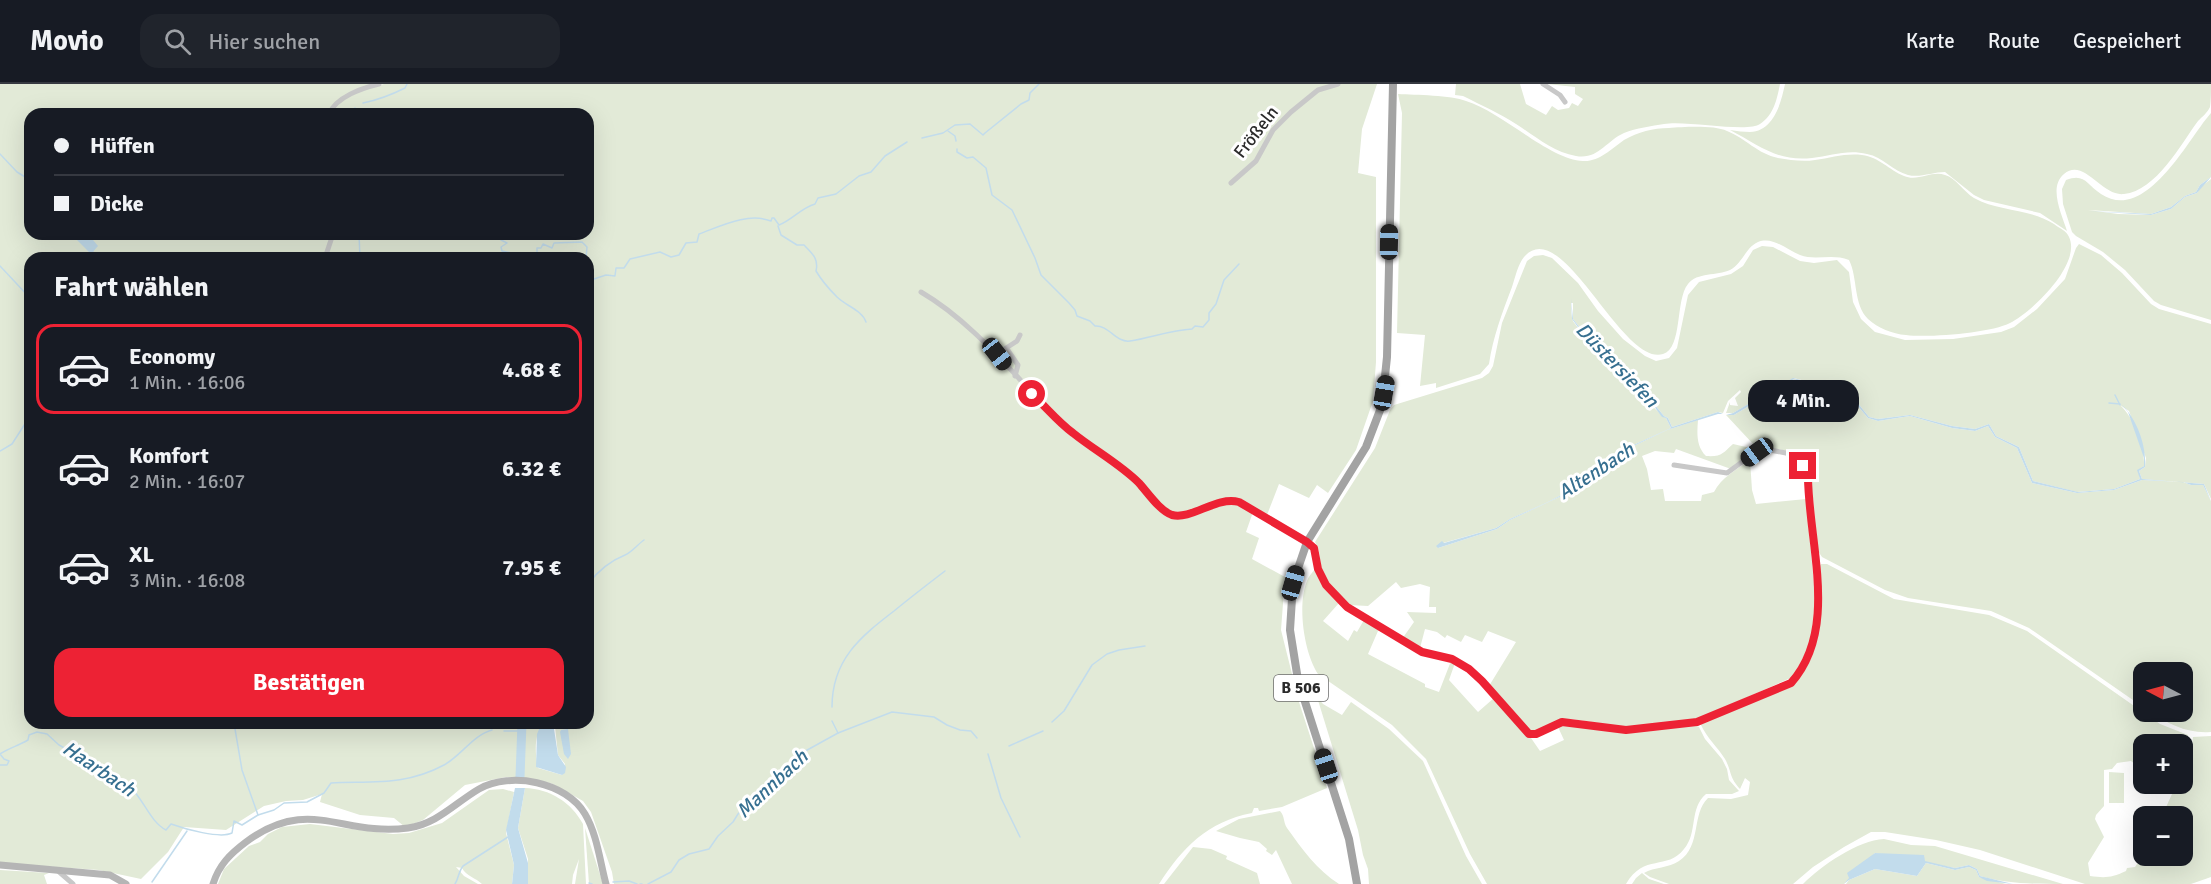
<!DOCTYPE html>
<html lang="de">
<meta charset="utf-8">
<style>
:root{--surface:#171b24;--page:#20242c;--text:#f1f3f6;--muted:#9ea1a6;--line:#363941;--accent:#ed2234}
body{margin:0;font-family:Signika,sans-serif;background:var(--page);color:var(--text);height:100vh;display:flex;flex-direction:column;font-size:22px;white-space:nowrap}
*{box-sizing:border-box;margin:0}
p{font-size:20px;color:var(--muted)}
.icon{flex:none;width:33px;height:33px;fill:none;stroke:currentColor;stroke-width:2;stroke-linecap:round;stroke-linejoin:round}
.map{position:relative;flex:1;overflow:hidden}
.drawer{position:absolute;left:24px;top:168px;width:570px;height:477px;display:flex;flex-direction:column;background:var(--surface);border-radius:18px;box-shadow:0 6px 24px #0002}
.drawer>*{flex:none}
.hud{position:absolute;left:24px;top:24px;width:570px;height:132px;border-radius:18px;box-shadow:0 6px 24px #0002;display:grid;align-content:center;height:132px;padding:0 30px;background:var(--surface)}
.needle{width:39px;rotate:276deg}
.fabs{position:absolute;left:2133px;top:578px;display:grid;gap:12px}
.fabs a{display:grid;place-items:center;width:60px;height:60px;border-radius:12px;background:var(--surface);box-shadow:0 6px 24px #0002;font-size:30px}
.end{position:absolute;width:27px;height:27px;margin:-14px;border:8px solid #ed2234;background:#fff;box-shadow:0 0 0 3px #fff}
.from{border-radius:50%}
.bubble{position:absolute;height:42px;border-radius:18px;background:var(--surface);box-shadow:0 6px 24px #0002;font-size:20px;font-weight:800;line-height:42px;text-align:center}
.car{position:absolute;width:18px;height:36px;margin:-18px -9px;border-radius:8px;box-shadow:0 0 4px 2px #0007;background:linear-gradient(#222 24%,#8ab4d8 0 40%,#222 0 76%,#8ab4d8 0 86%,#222 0)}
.hud b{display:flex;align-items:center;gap:21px;height:57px;font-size:22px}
.hud b+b{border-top:2px solid var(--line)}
.hud i{width:15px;height:15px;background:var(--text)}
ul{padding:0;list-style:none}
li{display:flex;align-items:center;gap:18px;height:90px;margin:0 12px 9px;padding:0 18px;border:3px solid transparent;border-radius:18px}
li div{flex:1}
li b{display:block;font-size:22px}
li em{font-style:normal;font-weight:800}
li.active{border-color:var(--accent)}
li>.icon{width:54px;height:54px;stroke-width:1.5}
h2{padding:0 30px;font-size:27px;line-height:72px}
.button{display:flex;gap:12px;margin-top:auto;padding:12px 30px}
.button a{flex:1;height:69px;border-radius:18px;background:var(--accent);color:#fff;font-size:24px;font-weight:800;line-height:69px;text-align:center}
header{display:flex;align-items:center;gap:36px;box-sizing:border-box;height:84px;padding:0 30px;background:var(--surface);border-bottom:2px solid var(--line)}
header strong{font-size:28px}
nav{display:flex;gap:33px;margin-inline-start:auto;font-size:21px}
.search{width:420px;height:54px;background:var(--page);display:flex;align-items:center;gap:15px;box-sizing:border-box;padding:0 21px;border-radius:18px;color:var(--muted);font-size:22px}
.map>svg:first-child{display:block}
</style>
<header>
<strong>Movio</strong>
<div class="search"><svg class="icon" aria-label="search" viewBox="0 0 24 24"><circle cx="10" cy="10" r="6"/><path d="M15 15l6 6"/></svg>Hier suchen</div>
<nav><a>Karte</a><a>Route</a><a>Gespeichert</a></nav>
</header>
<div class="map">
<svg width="2211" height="800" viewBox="0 0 2211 800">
<rect width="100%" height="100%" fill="#fff"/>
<!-- green -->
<g fill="#e2ead7" fill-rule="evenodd">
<path d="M0,0h375l-4,3 13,-3h993l-15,45 -4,44 18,4v185l-3,39 -17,49 -28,43 -11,-8 -8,13 -30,-14 -12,31 -29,-15 -2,4 17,8 -7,20 13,6 -7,21 33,18 -4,53 18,72 28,86 -45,19 -23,4 -1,-3h-4l-2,5c-45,9 -69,34 -93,71h-545l-2,-12 -21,-60 -8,-11 -30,-17 -11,-3 -36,-4 -41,8 -42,35 -18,7 -11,-9 -34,-3 -40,-13 2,-8 -19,6 -17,1 -22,5 -38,24 -42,-3 -16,25 -27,27 -42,-9 -99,-7zM30,30h558v120h-558zM30,174h558v465h-30l-3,3 3,29 7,9 -3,11 -24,-7c-3,-15 -5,-36 8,-45h-516z"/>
<path d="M1456,0h64l6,20 20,11 6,-9 6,4 11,-2 3,-5 6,3 5,-7 -8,-5v-7l-28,-3h233c-3,15 -6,31 -20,40 -12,9 -74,-4 -96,0 -12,2 -28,4 -40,9 -18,8 -26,27 -48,23 -23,-4 -41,-20 -60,-32 -17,-11 -35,-19 -53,-28l-8,-1z"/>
<path d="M1785,0h426c0,6 0,17 -1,23 -2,5 -8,10 -12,14 -17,23 -42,70 -74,73 -22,3 -40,-37 -60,-20 -16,13 -2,41 3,57l-27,-18 -56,-13 -10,-5 -29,-23c-12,0 -25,6 -37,3 -15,-4 -25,-18 -41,-21 -20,-5 -36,2 -55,4 -35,4 -53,-13 -82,-28 7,1 14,2 20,2 24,-1 31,-29 35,-48z"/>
<path d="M1398,10c18,1 53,1 68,7 36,11 84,59 117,60 16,1 28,-12 41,-21 14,-8 29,-12 45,-12 15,-1 45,-3 58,3 18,7 31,23 51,27 12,2 25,4 37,2 16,-2 30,-7 47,-5 17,2 27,15 42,21 14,6 28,-6 41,-1 11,3 19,17 29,23 25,14 55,10 80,26 5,4 13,7 15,13 13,27 -37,75 -59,86 -19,10 -82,15 -104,12 -14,-1 -28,-7 -38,-16 -15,-15 -10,-41 -19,-59 -17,-7 -33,1 -49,-5 -13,-5 -27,-19 -42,-13 -13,6 -15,21 -28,28 -13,6 -33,2 -42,14 -13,16 -5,64 -25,70 -41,13 -101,-141 -139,-97 -6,7 -9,21 -12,30 -10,26 -19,50 -23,77l-9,10 -44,14v-5l-16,3 5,-51 -28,-2 5,-220z"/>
<path d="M2211,29v64l-11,8 -4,7 -11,4 -14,11 -20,7 -63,-4 30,4 33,1 20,-6 14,-12 12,-4 5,-7 9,-7v141l-50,-15 -7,-4 -29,-31 -22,-18 -27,-16 -4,-4 -9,-28 -1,-15 4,-9c19,-7 20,4 35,14 45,30 87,-55 110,-81z"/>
<path d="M2079,160l22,11 21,18 29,31 8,5 52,15v175l-7,-15 -62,-5 -3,-8 6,-4 1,-9 -17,-47 -9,-6c14,13 25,41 24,61l-6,4 2,9 -26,10 -37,3 -44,-11 -14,-34 -23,-11 -7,-12 -14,5 -23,-3 -42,-11 -32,4 -9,-2 -17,-21 -24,-9 -34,-9 -61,35h-7l4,-11v3l8,1 -3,-8 6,-6 -1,-2 -12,11 -5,12 -5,-1 -46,15 -4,-9 -4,-2 -10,-12 -24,-22 -36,-41 -10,-8 -11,-14v-16h-2c0,6 0,13 2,18 6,10 87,95 93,97l5,10 -53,24 -22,21 -27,18 -21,11 -38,17 -14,9 -53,15v-1l-5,6 59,-19 13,-9 60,-28 26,-18 23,-21 48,-23 31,-10c-1,13 -2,26 8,36 16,1 17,-3 27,-12l22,5v2l-24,18 -55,-20 -2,4 -19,-2 -13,5 5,13 4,21 12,-1 2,12h36l1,-6 12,-3c7,-14 23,-23 36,-32l2,30 4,14 50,-5 10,107 -1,17 -6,23 -16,31 -68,30 -31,13 -68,7 -55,-8 -10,1 -24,11h-6l-5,-3 -37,-42 27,-44 -28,-11 -6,11 -17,-7 -4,7 -14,-7 -2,3 -8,-6 -12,-3 -5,19 -18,-9 12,-17 -7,-10 29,1v-6h-7l1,-20 -10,-3 -19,4 -5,-6 -28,24 -19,-1c-11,-9 -23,-21 -27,-35 -3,-11 -1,-19 -7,-28l60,-94 15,-38 4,-5 88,-27 7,-5 4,-7 9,-43 25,-62 7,-5 9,-1 9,3 26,25 20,28 25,28 22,17 11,5 13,-3 8,-10 11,-53 11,-13 32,-8 12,-8 10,-16 9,-4 11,1 27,14 14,2 23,-3 12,12 4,30 8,17 14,13 30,8 48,-1 48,-7 13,-5 23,-18 28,-30 11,-31z"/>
<path d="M1794,295l57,19 17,20 10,3 32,-5 42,12 23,3 13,-5 7,11 22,11 15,35 45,10 37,-3 28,-10 41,2 8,3h12l8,16v231c-23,2 -43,-8 -62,-21h33v-39h-38l-1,35 -114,-79 -38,-17 -83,-13 -23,-8 -63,-33 -6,-9c-2,-25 1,-79 -21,-93 -8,-5 -18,-6 -27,-7l-3,-8 -7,-1 -4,6 -28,-30h8z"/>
<path d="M1821,480h6l67,35 95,16 38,16 133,93 28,11v22l-5,13 -1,-26h-38v39h29l-6,9 -16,-4 -2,6 -11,-5 5,-14 -2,-6 -10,-8 -14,2 -5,6 -8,1v36l-8,9 -1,4 9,18 -16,26 2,13c15,2 21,2 36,-5l1,-3 8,-1 8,-12h39v-39h-20l15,-33h5l1,-8 7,-17 3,-21 18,-1v141l-20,7h-106l-105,-34 -44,-10 -51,-8h-14l-27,15 -31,20 -20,17h-124l-19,-7 -6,-4c10,-6 25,-5 35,-12 23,-15 12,-47 29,-63l23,1 17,-4 2,-13 -5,-4 -5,11c-11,-12 -8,-17 -15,-30 -8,-13 -17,-19 -25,-36l89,-37c35,-23 32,-80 29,-117z"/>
<path d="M1315,485l5,12 19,22 -16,18 25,20 6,-11 3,2 7,-12 17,10 -3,1 -10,23 57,30v3l14,5 12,-31 4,2 -6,17 29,32 16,-14 33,39 4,1 9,13 24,-11 -6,-13 5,-2 64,7 68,-7 4,2 6,12 17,20 5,10 2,11 10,11 -7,3h-26c-17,14 -8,39 -22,55 -17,22 -40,4 -58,35h-139l-17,-30 -44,-95 -34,-34 -74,-51c-14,-21 -21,-69 -11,-93 1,-4 5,-8 8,-12z"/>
<polygon points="1317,613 1323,620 1342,631 1351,618 1389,645 1423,677 1466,772 1482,800 1369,800 1368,785 1363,771 1358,746"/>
<polygon points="2109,688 2124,689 2124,719 2109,719"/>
<path d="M525,704c25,1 46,14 58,36l3,60h-11l4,-25 -6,16 -1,9h-44v-25l-10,-31z"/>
<path d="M503,705l11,3 -8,41 8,32 -2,19h-30c-6,-6 -16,-8 -20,-16l-6,-1 8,9 14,8h-260l6,-15 25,-23 11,-4 8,-8 14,-7 28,-3 83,10 16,-1 33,-10 47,-33z"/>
<path d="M1280,727c5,5 3,11 7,17 15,21 30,42 52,56h-47l-16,-34 -4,5 -6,-4 1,-2 -8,-7 -19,-4 -24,-7 23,-12z"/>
<polygon points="585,744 603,800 589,800"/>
<path d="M1884,755l27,6 24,1 128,38c-27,0 -57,0 -83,-8l-3,-7 -8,-4 -14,3 -80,-15 -31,31h-41c18,-18 55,-44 81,-45z"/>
<polygon points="1193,763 1211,765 1227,772 1226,775 1257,789 1260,800 1164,800"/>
<polygon points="1926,779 1955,786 1969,783 1976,786 1979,793 2006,800 1846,800 1849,796 1875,785 1917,792"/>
<polygon points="0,786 49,789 44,791 47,800 0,800"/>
<polygon points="1642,789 1649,795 1664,800 1632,800 1636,794"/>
</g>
<!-- water -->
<g fill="#c2dcec">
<polygon points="2211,93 2197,109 2185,113 2171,125 2151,131 2088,127 2151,130 2171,123 2185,112 2196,108 2200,101"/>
<polygon points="71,150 88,150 98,162 91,170"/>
<polygon points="1571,214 1573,235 1584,249 1594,257 1630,298 1654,320 1664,332 1668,334 1672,343 1718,328 1723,330 1718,330 1667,346 1619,369 1596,390 1570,408 1510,436 1497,445 1438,464 1436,462 1442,457 1444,459 1496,444 1510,435 1548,418 1569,407 1596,389 1618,368 1671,344 1666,334 1662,333 1653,321 1629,299 1593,258 1583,250 1572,235"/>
<path d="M1793,294l35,9 24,9 17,21 9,2 32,-4 42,11 23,3 14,-5 7,12 23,11 14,34 45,11 36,-3 26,-10 -3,-9 7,-4v-8l-16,-46 -7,-8c15,13 26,42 24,63l-6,4 3,8 62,5 7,17 -8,-16h-12l-8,-3 -41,-2 -28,10 -37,3 -45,-10 -15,-35 -22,-11 -7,-11 -13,5 -23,-3 -42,-12 -32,5 -10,-3 -17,-20 -57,-19 -60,36h-8l7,-2z"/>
<polygon points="546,639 558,639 554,645 558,671 566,683 565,689 562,691 536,683 537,650 540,643"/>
<polygon points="568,645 571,670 568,675 564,670 560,648 561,646"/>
<polygon points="515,704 525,704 518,744 528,779 528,800 512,800 514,781 506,746"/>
<polygon points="1875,769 1924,771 1925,777 1955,784 1969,781 1977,785 1980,792 2013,800 1987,797 1979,793 1976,786 1969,783 1955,786 1926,779 1917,792 1875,785 1849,796 1844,800 1849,794 1847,789"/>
</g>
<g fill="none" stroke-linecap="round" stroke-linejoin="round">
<!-- stream -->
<g stroke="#c2dcec" stroke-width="1.5">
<path d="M363,19c15,-3 28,-8 42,-15l2,-4"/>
<polyline points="333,28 339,26 349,28 355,24"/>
<polyline points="948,47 955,52 956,57"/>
<polyline points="922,54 943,49 955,41 970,40 983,51 985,49 1021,20 1029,16 1030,9 1039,0"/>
<path d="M957,65v3l10,6 6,-1 13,11 6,27 20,15 23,48 6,17 28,28 6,7 2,6 13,5 5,5c14,-1 21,17 35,15 20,-3 41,-11 62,-12l3,-3 8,1 6,-7v-7l7,-9 8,-24 15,-16"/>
<polyline points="0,70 17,88 30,96"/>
<path d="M778,142l3,9 16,10h7c8,8 15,14 12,26 6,10 13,18 21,26 9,9 25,13 29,25"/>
<polyline points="359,150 360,174"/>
<polyline points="503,150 501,156 507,159 501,163 502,167 516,170 537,169 537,164 541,164 543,160 552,164 554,159 582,158 587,163 586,174"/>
<polyline points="360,153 368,150"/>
<polyline points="93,168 99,174"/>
<polyline points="0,182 30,214"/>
<path d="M588,189l2,4 4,2 12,-4 9,1 1,-8h8l6,-9 30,-7 11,5 8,-2 7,-12 11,-1 2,-8c22,-8 49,-22 72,-13l1,-3h2l5,7c13,-5 22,-17 36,-21l3,-6 18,-4 23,-18 12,-4 14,-16 22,-14"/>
<polyline points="2115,311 2120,321"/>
<polyline points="2109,319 2120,320"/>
<polyline points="0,367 12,360 30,332"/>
<path d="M588,500c10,-13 22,-23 37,-29 7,-3 13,-11 19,-15"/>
<path d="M832,623c0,-47 28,-70 62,-96 17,-14 34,-27 51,-40"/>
<polyline points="832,637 838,649"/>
<polyline points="1052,638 1064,627 1092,581 1107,570 1119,566 1145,562"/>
<polyline points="234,639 242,686 258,731"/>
<polyline points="504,647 520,647"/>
<polyline points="1009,662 1043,647"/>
<polyline points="988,670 1001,714 1020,753"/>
<path d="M0,681h7l2,-4 -5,-2 -4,-5c9,-6 18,-8 28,-14l1,-5 8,-3 10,2 12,11 29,16 19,18c33,-2 36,39 59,51l5,-6c14,5 49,15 61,9l2,-12 8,4 16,-10 16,-5 10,-7 23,-1 17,-9 7,-10c41,-2 74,3 113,-18 17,-9 29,-30 48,-35"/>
<polyline points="152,798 187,747"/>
<polyline points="613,798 629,797 637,800"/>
<polyline points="589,799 592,800"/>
<path d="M455,800c4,-6 3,-12 8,-18l45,-29"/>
<polyline points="640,800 642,800"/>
<polyline points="648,800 671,788 679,776 689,770 709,765 718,752 733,738 738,730 800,670 838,649 892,628 934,633 947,641 960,646 971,647 977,654"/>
</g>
<!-- river -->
<polyline stroke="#c2dcec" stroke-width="9" points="520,693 522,639"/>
<!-- street -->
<g stroke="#c8c8c8" stroke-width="5">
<polyline points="1543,0 1560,11 1565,18"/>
<path d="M329,30c7,-17 33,-26 50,-30"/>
<polyline points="1231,99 1256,77 1273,46 1291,28 1318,6 1338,0"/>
<polyline points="325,174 333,150"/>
<path d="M921,208c58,34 98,91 147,137 18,17 43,29 62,46 11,10 29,37 43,40 20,5 43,-19 66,-13l68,40 7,6 4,21 8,16 21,22 75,45 30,7 17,10 13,12 47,53h7l26,-12 64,8 71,-8 94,-39 16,-23 11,-37v-31l-10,-114 -12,-20 -10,-5 -33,-6"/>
<polyline points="1007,265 1018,281 1015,292"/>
<polyline points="997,270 1017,257 1020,251"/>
<polyline points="1674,381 1727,389 1761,364"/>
<polyline points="57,786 73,800"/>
</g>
<!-- secondary -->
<g stroke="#b5b5b5" stroke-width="7">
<polyline points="0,781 110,791 126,800"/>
<path d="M213,800c6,-19 17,-30 33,-42 63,-47 96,-5 162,-14 29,-4 47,-25 71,-39 32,-18 87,-7 106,25 12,20 15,48 21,70"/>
</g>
<!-- primary -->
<polyline stroke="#a3a3a3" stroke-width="8" points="1357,800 1349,755 1298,596 1290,546 1293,499 1307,458 1366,363 1382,321 1387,273 1393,0"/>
</g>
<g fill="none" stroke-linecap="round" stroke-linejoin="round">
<!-- route -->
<path stroke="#ed2234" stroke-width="8" d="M1032,310c14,13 26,28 41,39 21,17 47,31 66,50 9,10 21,28 33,32 20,5 44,-19 67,-13l68,40 7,6 4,21 8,16 21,22 75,45 30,7 17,10 13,12 47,53h7l26,-12 64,8 71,-8 94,-39c48,-54 18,-138 17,-205l-5,-12"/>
</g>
<g text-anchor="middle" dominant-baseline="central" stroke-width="6" stroke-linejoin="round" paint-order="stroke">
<!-- shield labels -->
<rect fill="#fff" stroke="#6b6b6b" stroke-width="1.5" x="1274" y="591" width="54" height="26" rx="4.5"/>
<g font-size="16" font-weight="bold" fill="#2b2b2b">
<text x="1301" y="604">B 506</text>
</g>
<!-- street labels -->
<g font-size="18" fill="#2b2b2b" stroke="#fff">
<text transform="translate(1256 48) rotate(-52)">Frößeln</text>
</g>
<!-- water labels -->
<g font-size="20" font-style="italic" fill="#366f90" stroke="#fff">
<text transform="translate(1617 281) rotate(46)">Düstersiefen</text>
<text transform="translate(1596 387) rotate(-33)">Altenbach</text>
<text transform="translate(99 685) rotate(34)">Haarbach</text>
<text transform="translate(772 700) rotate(-43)">Mannbach</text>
</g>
</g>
</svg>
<div class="fabs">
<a><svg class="needle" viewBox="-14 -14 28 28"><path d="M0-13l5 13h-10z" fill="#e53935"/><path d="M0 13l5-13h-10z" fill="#9ea1a6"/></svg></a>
<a>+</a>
<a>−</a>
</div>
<i class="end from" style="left:1032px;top:310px"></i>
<i class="end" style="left:1803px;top:382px"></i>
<div class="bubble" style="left:1748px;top:296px;width:111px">4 Min.</div>
<i class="car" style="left:1389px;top:158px;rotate:1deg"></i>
<i class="car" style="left:997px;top:270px;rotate:142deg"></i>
<i class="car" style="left:1384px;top:309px;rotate:10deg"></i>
<i class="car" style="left:1757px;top:368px;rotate:234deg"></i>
<i class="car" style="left:1293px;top:499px;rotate:16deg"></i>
<i class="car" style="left:1326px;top:682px;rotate:342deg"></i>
<div class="hud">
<b><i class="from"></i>Hüffen</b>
<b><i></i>Dicke</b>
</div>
<section class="drawer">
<h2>Fahrt wählen</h2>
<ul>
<li class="active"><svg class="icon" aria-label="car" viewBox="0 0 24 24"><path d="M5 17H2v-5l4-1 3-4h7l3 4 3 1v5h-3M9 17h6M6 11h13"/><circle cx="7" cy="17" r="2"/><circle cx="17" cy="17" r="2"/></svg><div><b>Economy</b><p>1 Min. · 16:06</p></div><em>4.68 €</em></li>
<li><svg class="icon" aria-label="car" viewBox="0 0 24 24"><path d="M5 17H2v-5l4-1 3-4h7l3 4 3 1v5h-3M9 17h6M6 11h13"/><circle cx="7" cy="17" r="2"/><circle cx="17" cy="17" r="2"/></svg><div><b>Komfort</b><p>2 Min. · 16:07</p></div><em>6.32 €</em></li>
<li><svg class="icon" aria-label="car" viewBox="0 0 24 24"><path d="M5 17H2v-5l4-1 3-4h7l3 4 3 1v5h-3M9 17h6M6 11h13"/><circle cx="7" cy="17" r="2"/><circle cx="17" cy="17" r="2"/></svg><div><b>XL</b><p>3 Min. · 16:08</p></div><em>7.95 €</em></li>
</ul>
<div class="button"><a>Bestätigen</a></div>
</section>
</div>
